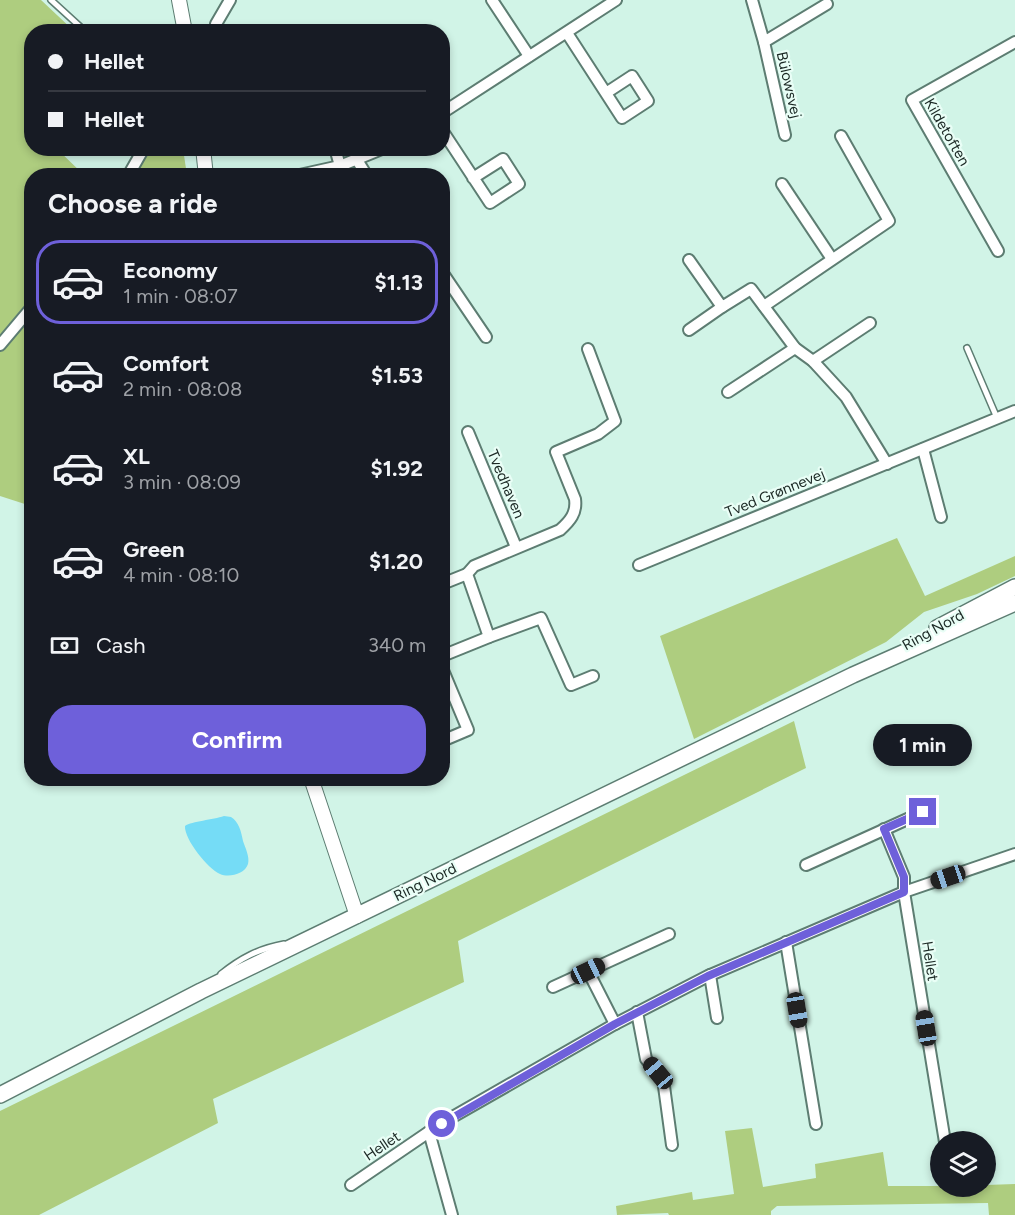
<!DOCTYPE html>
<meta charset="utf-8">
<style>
:root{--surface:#171b24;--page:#242831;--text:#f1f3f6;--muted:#9ea1a6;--line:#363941;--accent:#6e60da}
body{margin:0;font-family:Figtree,sans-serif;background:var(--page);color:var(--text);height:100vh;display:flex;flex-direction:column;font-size:22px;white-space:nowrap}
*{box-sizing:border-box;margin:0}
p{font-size:20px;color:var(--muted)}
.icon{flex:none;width:33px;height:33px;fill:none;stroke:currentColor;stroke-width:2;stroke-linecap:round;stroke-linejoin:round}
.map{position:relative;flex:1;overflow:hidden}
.panel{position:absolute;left:24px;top:168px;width:426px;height:618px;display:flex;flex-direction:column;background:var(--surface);border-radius:24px;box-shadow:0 3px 9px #0003}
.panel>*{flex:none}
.top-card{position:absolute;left:24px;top:24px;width:426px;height:132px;border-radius:24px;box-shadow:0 3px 9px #0003;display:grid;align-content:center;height:132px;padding:0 24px;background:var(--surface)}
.tools{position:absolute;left:930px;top:1131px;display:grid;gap:12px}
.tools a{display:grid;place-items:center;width:66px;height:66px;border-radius:50%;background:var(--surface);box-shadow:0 3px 9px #0003;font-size:30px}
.end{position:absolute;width:27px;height:27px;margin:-14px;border:8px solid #6e60da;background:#fff;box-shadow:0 0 0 3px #fff}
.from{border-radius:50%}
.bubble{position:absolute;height:42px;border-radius:21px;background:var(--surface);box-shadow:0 3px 9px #0003;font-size:20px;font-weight:700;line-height:42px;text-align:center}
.car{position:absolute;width:18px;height:36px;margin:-18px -9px;border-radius:8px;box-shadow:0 0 4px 2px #0007;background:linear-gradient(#222 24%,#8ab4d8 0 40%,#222 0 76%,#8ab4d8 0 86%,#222 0)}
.top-card b{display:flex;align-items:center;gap:21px;height:57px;font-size:22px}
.top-card b+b{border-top:2px solid var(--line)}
.top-card i{width:15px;height:15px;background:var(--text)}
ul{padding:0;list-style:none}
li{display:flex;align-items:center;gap:18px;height:84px;margin:0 12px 9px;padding:0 12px;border:3px solid transparent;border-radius:24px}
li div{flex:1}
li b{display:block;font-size:22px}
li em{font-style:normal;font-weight:700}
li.on{border-color:var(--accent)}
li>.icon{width:54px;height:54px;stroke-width:1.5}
h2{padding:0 24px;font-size:27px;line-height:72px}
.pay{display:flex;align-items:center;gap:15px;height:66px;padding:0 24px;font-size:22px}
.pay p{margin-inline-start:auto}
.button{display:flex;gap:12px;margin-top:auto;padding:12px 24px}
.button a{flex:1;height:69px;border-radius:24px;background:var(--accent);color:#fff;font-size:24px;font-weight:700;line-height:69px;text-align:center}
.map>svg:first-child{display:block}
</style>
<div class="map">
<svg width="1015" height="1215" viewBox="0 0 1015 1215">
<rect width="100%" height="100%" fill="#d1f4e7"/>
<!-- green -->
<g fill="#aecd7f">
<polygon points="0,0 41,0 74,31 32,32 32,148 57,149 84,175 32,176 31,298 0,335"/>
<polygon points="151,149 183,149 187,175 134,175"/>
<polygon points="31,311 31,506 0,496 0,349"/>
<polygon points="897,538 925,596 1015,556 1015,576 977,594 924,612 886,642 694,739 660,636"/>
<polygon points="794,721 806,768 458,941 464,982 213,1099 218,1123 39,1215 0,1215 0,1111"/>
<polygon points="752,1128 763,1187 816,1178 815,1164 883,1152 888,1186 986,1186 986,1185 1015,1184 1015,1215 989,1215 988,1203 777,1206 771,1211 771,1215 669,1215 668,1213 617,1215 616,1206 692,1192 693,1200 734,1194 725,1131"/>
</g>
<!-- water -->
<path fill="#75dcf6" d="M224,816l7,1c8,5 10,14 12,24 2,6 7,16 5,23 -3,10 -19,14 -28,10 -12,-5 -36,-35 -35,-48 7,-5 28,-6 39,-10z"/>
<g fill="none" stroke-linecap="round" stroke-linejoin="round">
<!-- service casing -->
<g stroke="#5d7d72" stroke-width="8">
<g id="service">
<polyline points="51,0 86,32"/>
<polyline points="967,348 997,418"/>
<path d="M221,974c20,-16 37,-25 63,-30"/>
</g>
</g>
<!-- minor casing -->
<g stroke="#5d7d72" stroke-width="14">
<g id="minor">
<polyline points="492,0 529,56"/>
<polyline points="752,0 764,42 785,135"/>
<polyline points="216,24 230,0"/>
<polyline points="567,33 622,118 648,101 632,76 606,93"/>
<polyline points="764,42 827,4"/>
<polyline points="442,113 616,0"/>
<polyline points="442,130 490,203 519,184 503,159 473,178"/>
<polyline points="335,148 340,166"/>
<polyline points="357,160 367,176"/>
<polyline points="128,176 144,148"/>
<polyline points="295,176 340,166 384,148"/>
<polyline points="782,184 832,259"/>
<polyline points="998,251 912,100 1015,42"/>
<polyline points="689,260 722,307 751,289 795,348 813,361 846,397 887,464"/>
<polyline points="442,272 486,337"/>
<polyline points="764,306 889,221 841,136"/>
<polyline points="689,330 722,307"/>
<polyline points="0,345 32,307"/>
<polyline points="813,361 870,323"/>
<polyline points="728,392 795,348"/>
<polyline points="468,432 516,547"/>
<polyline points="923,449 941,517"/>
<polyline points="639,565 1015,411"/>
<polyline points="442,584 467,574"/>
<path d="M489,637l-22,-63 7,-8 86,-36c10,-9 17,-17 15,-31l-19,-47 42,-18 17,-13 -27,-72"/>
<polyline points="442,656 489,637 541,618 571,685 593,676"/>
<polyline points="442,668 468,730 442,741"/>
<polyline points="884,829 904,877 904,892 945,1142"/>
<polyline points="806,865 923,812"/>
<polyline points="786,942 816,1124"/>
<polyline points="588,971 615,1024"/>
<polyline points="710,975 717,1018"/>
<polyline points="553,987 669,934"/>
<polyline points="637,1012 646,1059 663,1079 672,1145"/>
<polyline points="429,1132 452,1215"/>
<polyline points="351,1185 442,1123 615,1024 708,976 904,892 1015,854"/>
</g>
</g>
<!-- tertiary casing -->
<g stroke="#5d7d72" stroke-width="16">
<g id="tertiary">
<polyline points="179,0 185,32"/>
<polyline points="203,148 206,176"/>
<polyline points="311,778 357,916"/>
</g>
</g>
<!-- secondary casing -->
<g stroke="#5d7d72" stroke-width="18">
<g id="secondary">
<polyline points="937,628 1015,587"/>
<polyline points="0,1095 201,991 853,675 1015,603"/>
</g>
</g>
<!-- service -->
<use href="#service" stroke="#fff" stroke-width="5"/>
<!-- minor -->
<use href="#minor" stroke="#fff" stroke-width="10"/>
<!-- tertiary -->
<use href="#tertiary" stroke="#fff" stroke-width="14"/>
<!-- secondary -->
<use href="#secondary" stroke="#fff" stroke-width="15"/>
</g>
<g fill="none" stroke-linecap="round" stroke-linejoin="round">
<!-- route -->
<polyline stroke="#6e60da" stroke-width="8" points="442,1124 615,1024 708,976 904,892 904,877 884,829 923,812"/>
</g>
<g text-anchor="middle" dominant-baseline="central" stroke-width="4.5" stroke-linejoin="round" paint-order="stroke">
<!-- street labels -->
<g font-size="15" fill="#1b2824" stroke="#e9fef6">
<text transform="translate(789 85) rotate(77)">Bülowsvej</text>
<text transform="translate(947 132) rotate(60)">Kildetoften</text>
<text transform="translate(506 484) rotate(67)">Tvedhaven</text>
<text transform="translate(775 493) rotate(-22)">Tved Grønnevej</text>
<text transform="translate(933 630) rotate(-29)">Ring Nord</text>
<text transform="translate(425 882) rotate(-26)">Ring Nord</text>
<text transform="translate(930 961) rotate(81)">Hellet</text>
<text transform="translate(382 1146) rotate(-34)">Hellet</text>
</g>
</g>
</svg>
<div class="tools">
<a><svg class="icon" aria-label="layers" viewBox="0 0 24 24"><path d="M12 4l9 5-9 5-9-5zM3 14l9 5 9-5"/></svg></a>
</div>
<i class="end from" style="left:442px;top:1124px"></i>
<i class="end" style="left:923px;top:812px"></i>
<div class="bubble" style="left:873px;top:724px;width:99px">1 min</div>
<i class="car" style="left:948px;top:877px;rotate:251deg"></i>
<i class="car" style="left:588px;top:971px;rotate:65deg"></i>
<i class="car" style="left:797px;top:1010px;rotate:171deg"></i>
<i class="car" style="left:926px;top:1028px;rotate:351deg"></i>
<i class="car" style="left:658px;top:1073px;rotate:320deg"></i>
<div class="top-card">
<b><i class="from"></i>Hellet</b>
<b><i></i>Hellet</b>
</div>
<section class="panel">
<h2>Choose a ride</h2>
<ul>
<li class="on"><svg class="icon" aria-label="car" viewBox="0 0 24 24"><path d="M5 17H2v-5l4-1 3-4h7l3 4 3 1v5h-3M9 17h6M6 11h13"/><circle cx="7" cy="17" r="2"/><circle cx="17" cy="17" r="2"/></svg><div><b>Economy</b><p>1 min · 08:07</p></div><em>$1.13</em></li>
<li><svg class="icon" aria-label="car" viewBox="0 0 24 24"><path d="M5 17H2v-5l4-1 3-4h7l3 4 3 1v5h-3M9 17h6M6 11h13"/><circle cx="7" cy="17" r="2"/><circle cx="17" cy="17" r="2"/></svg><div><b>Comfort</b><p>2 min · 08:08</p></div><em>$1.53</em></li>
<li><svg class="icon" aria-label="car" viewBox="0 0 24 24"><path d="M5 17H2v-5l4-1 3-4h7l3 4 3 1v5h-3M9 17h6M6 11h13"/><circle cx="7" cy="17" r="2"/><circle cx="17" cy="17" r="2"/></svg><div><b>XL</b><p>3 min · 08:09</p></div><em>$1.92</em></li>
<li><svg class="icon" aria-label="car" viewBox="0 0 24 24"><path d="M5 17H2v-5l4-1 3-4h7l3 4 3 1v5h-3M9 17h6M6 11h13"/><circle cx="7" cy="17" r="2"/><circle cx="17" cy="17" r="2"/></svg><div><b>Green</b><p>4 min · 08:10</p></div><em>$1.20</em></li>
</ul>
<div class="pay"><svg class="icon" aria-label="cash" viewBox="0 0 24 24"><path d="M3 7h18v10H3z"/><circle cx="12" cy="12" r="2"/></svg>Cash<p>340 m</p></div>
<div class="button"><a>Confirm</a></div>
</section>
</div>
